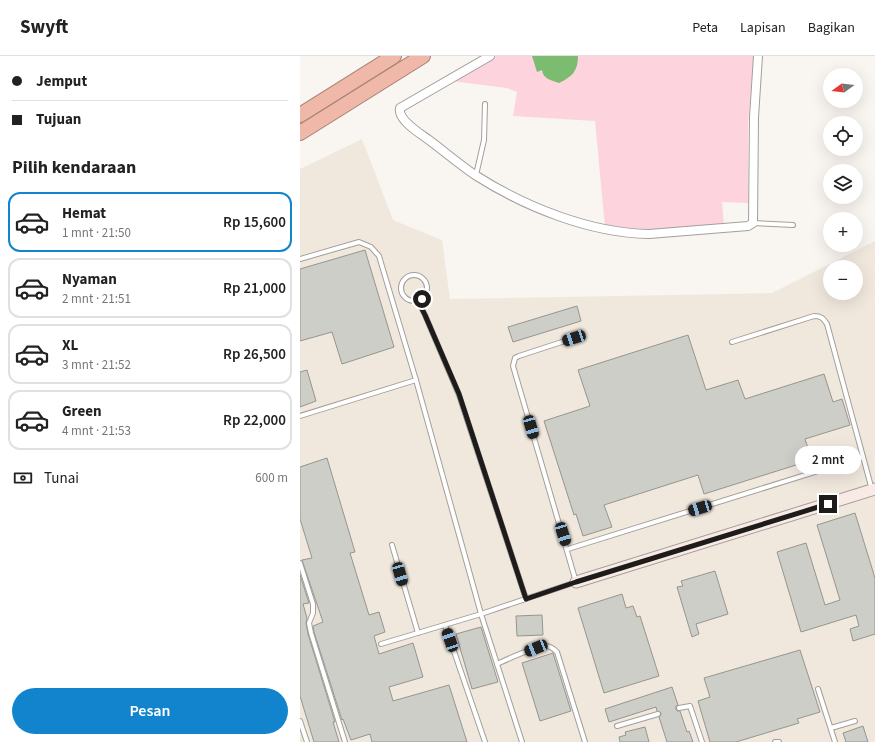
<!DOCTYPE html>
<html lang="id">
<meta charset="utf-8">
<style>
:root{--surface:#fff;--page:#f6f6f6;--text:#222;--muted:#767676;--line:#e0e0e0;--accent:#1184cd}
body{margin:0;font-family:"Source Sans 3",sans-serif;background:var(--page);color:var(--text);height:100vh;display:flex;flex-direction:column;font-size:15px;white-space:nowrap}
*{box-sizing:border-box;margin:0}
p{font-size:13px;color:var(--muted)}
.icon{flex:none;width:22px;height:22px;fill:none;stroke:currentColor;stroke-width:2;stroke-linecap:round;stroke-linejoin:round}
.map{position:relative;flex:1;overflow:hidden}
.sheet{display:flex;flex-direction:column;background:var(--surface);width:300px}
.sheet>*{flex:none}
.guide{display:grid;align-content:center;height:88px;padding:0 12px;background:var(--surface)}
.needle{width:26px;rotate:255deg}
.fabs{position:absolute;left:523px;top:12px;display:grid;gap:8px}
.fabs a{display:grid;place-items:center;width:40px;height:40px;border-radius:50%;background:var(--surface);box-shadow:0 4px 16px #0002;font-size:20px}
.end{position:absolute;width:18px;height:18px;margin:-9px;border:5px solid #1d1c1a;background:#fff;box-shadow:0 0 0 2px #fff}
.from{border-radius:50%}
.bubble{position:absolute;height:28px;border-radius:14px;background:var(--surface);box-shadow:0 4px 16px #0002;font-size:13px;font-weight:600;line-height:28px;text-align:center}
.car{position:absolute;width:12px;height:24px;margin:-12px -6px;border-radius:5px;box-shadow:0 0 3px 1px #0007;background:linear-gradient(#222 24%,#8ab4d8 0 40%,#222 0 76%,#8ab4d8 0 86%,#222 0)}
.guide b{display:flex;align-items:center;gap:14px;height:38px;font-size:15px}
.guide b+b{border-top:1px solid var(--line)}
.guide i{width:10px;height:10px;background:var(--text)}
ul{padding:0;list-style:none}
li{display:flex;align-items:center;gap:12px;height:60px;margin:0 8px 6px;padding:0 4px;border:2px solid var(--line);border-radius:12px}
li div{flex:1}
li b{display:block;font-size:15px}
li em{font-style:normal;font-weight:600}
li.active{border-color:var(--accent)}
li>.icon{width:36px;height:36px;stroke-width:1.5}
h2{padding:0 12px;font-size:18px;line-height:48px}
.pay{display:flex;align-items:center;gap:10px;height:44px;padding:0 12px;font-size:15px}
.pay p{margin-inline-start:auto}
.button{display:flex;gap:8px;margin-top:auto;padding:8px 12px}
.button a{flex:1;height:46px;border-radius:24px;background:var(--accent);color:#fff;font-size:16px;font-weight:600;line-height:46px;text-align:center}
header{display:flex;align-items:center;gap:24px;box-sizing:border-box;height:56px;padding:0 20px;background:var(--surface);border-bottom:1px solid var(--line)}
header strong{font-size:19px}
nav{display:flex;gap:22px;margin-inline-start:auto;font-size:14px}
main{display:flex;flex:1;min-height:0}
.map>svg:first-child{display:block}
</style>
<header>
<strong>Swyft</strong>
<nav><a>Peta</a><a>Lapisan</a><a>Bagikan</a></nav>
</header>
<main>
<section class="sheet">
<div class="guide">
<b><i class="from"></i>Jemput</b>
<b><i></i>Tujuan</b>
</div>
<h2>Pilih kendaraan</h2>
<ul>
<li class="active"><svg class="icon" aria-label="car" viewBox="0 0 24 24"><path d="M5 17H2v-5l4-1 3-4h7l3 4 3 1v5h-3M9 17h6M6 11h13"/><circle cx="7" cy="17" r="2"/><circle cx="17" cy="17" r="2"/></svg><div><b>Hemat</b><p>1 mnt · 21:50</p></div><em>Rp 15,600</em></li>
<li><svg class="icon" aria-label="car" viewBox="0 0 24 24"><path d="M5 17H2v-5l4-1 3-4h7l3 4 3 1v5h-3M9 17h6M6 11h13"/><circle cx="7" cy="17" r="2"/><circle cx="17" cy="17" r="2"/></svg><div><b>Nyaman</b><p>2 mnt · 21:51</p></div><em>Rp 21,000</em></li>
<li><svg class="icon" aria-label="car" viewBox="0 0 24 24"><path d="M5 17H2v-5l4-1 3-4h7l3 4 3 1v5h-3M9 17h6M6 11h13"/><circle cx="7" cy="17" r="2"/><circle cx="17" cy="17" r="2"/></svg><div><b>XL</b><p>3 mnt · 21:52</p></div><em>Rp 26,500</em></li>
<li><svg class="icon" aria-label="car" viewBox="0 0 24 24"><path d="M5 17H2v-5l4-1 3-4h7l3 4 3 1v5h-3M9 17h6M6 11h13"/><circle cx="7" cy="17" r="2"/><circle cx="17" cy="17" r="2"/></svg><div><b>Green</b><p>4 mnt · 21:53</p></div><em>Rp 22,000</em></li>
</ul>
<div class="pay"><svg class="icon" aria-label="cash" viewBox="0 0 24 24"><path d="M3 7h18v10H3z"/><circle cx="12" cy="12" r="2"/></svg>Tunai<p>600 m</p></div>
<div class="button"><a>Pesan</a></div>
</section>
<div class="map">
<svg width="575" height="686" viewBox="0 0 575 686">
<rect width="100%" height="100%" fill="#f9f5f0"/>
<!-- built -->
<path fill="#f1e8dd" fill-rule="evenodd" d="M62,83l31,81 49,20 8,59 322,-6 103,-52v501h-575v-573zM530,211h26v26h-26z"/>
<!-- green -->
<polygon fill="#fdd3dd" points="196,0 454,0 448,67 448,147 422,146 424,169 336,175 305,171 295,65 213,60 217,36 207,32 151,25"/>
<!-- water -->
<path fill="#7cbc71" d="M232,0h46c0,15 -6,21 -19,27 -8,-3 -16,-4 -17,-13l-5,2z"/>
<!-- building -->
<g fill="#cecec8" stroke="#959590">
<polygon points="65,194 94,291 42,308 32,276 0,285 0,213"/>
<polygon points="277,250 281,265 213,286 208,271"/>
<polygon points="388,279 406,334 438,324 445,343 524,318 533,346 542,343 550,369 505,383 512,404 404,438 398,419 304,449 312,471 283,480 276,458 274,459 244,365 290,350 278,314"/>
<polygon points="7,314 16,345 0,351 0,316"/>
<polygon points="27,402 55,496 50,497 69,559 79,556 85,576 74,580 79,598 113,587 123,621 89,631 93,645 149,629 167,686 72,686 70,678 51,684 43,663 42,664 14,576 13,570 23,566 2,504 12,502 0,463 0,411"/>
<polygon points="555,457 575,522 575,578 553,585 550,573 559,570 556,559 501,576 477,496 506,487 525,549 540,544 517,469"/>
<polygon points="415,515 428,558 396,568 399,578 392,581 377,531 383,530 381,525"/>
<polygon points="0,519 9,547 3,548 7,562 6,567 8,578 35,666 33,666 39,686 14,686 0,640"/>
<polygon points="322,538 326,552 333,550 337,561 340,560 359,620 304,637 278,552"/>
<polygon points="242,559 243,579 217,580 216,560"/>
<polygon points="181,571 198,626 172,633 156,578"/>
<polygon points="500,594 520,656 497,663 499,667 436,686 410,686 398,645 410,641 404,622"/>
<polygon points="253,597 271,655 240,665 222,607"/>
<polygon points="372,631 378,649 376,650 376,653 377,655 380,655 387,676 389,675 393,686 367,686 359,661 361,659 361,657 357,655 356,651 309,666 305,653"/>
<polygon points="563,670 568,686 546,686 543,677"/>
<polygon points="345,671 349,686 320,686 319,681 326,679 325,676"/>
</g>
<g fill="none" stroke-linecap="round" stroke-linejoin="round">
<!-- lane casing -->
<g stroke="#a39f9b" stroke-width="6">
<g id="lane">
<polyline points="176,119 184,84 185,48"/>
<polyline points="453,167 493,169"/>
<polyline points="0,203 59,186 71,191 79,200 116,324 181,558 81,588"/>
<circle cx="114" cy="232" r="13"/>
<polyline points="118,245 125,259 159,339 226,543"/>
<path d="M432,286l82,-26c7,0 9,2 13,8l45,166"/>
<polyline points="0,360 116,324"/>
<polyline points="92,489 118,577"/>
<polyline points="268,493 563,401"/>
<polyline points="0,507 13,548 13,557 9,567 11,577 45,686"/>
<polyline points="145,569 185,686"/>
<path d="M197,608c11,-5 38,-18 49,-18 4,0 8,3 11,6l28,90"/>
<polyline points="518,633 535,686"/>
<polyline points="379,652 390,650 402,686"/>
<polyline points="0,665 7,686"/>
<polyline points="317,670 358,658"/>
<polyline points="531,672 555,665"/>
<polyline points="222,686 181,558 276,526 213,310 215,302 219,300 274,282"/>
<polyline points="475,686 479,686"/>
</g>
</g>
<!-- street casing -->
<g stroke="#a39f9b" stroke-width="10">
<path id="street" d="M190,0l-90,52c-3,12 21,26 29,32 16,12 30,24 46,35 50,32 115,58 174,59l99,-8 5,-3 1,-106 4,-61"/>
</g>
<!-- secondary casing -->
<g stroke="#a39f9b" stroke-width="13">
<polyline id="secondary" points="276,526 575,433"/>
</g>
<!-- highway casing -->
<g stroke="#a68176" stroke-width="16">
<g id="highway">
<polyline points="0,59 94,0"/>
<polyline points="0,77 123,0"/>
</g>
</g>
<!-- lane -->
<use href="#lane" stroke="#fff" stroke-width="4"/>
<!-- street -->
<use href="#street" stroke="#fff" stroke-width="8"/>
<!-- secondary -->
<use href="#secondary" stroke="#faeae5" stroke-width="11"/>
<!-- highway -->
<use href="#highway" stroke="#efb8a8" stroke-width="14"/>
</g>
<g fill="none" stroke-linecap="round" stroke-linejoin="round">
<!-- route -->
<polyline stroke="#1d1c1a" stroke-width="5" points="122,243 118,245 125,259 159,338 226,543 276,526 528,448"/>
</g>
</svg>
<div class="fabs">
<a><svg class="needle" viewBox="-14 -14 28 28"><path d="M0-13l5 13h-10z" fill="#e53935"/><path d="M0 13l5-13h-10z" fill="#767676"/></svg></a>
<a><svg class="icon" aria-label="locate" viewBox="0 0 24 24"><circle cx="12" cy="12" r="6"/><path d="M12 2v4M12 18v4M2 12h4M18 12h4"/></svg></a>
<a><svg class="icon" aria-label="layers" viewBox="0 0 24 24"><path d="M12 4l9 5-9 5-9-5zM3 14l9 5 9-5"/></svg></a>
<a>+</a>
<a>−</a>
</div>
<i class="end from" style="left:122px;top:243px"></i>
<i class="end" style="left:528px;top:448px"></i>
<div class="bubble" style="left:495px;top:390px;width:66px">2 mnt</div>
<i class="car" style="left:274px;top:282px;rotate:252deg"></i>
<i class="car" style="left:231px;top:371px;rotate:164deg"></i>
<i class="car" style="left:400px;top:452px;rotate:253deg"></i>
<i class="car" style="left:263px;top:478px;rotate:163deg"></i>
<i class="car" style="left:100px;top:518px;rotate:164deg"></i>
<i class="car" style="left:150px;top:584px;rotate:341deg"></i>
<i class="car" style="left:236px;top:592px;rotate:248deg"></i>
</div>
</main>
